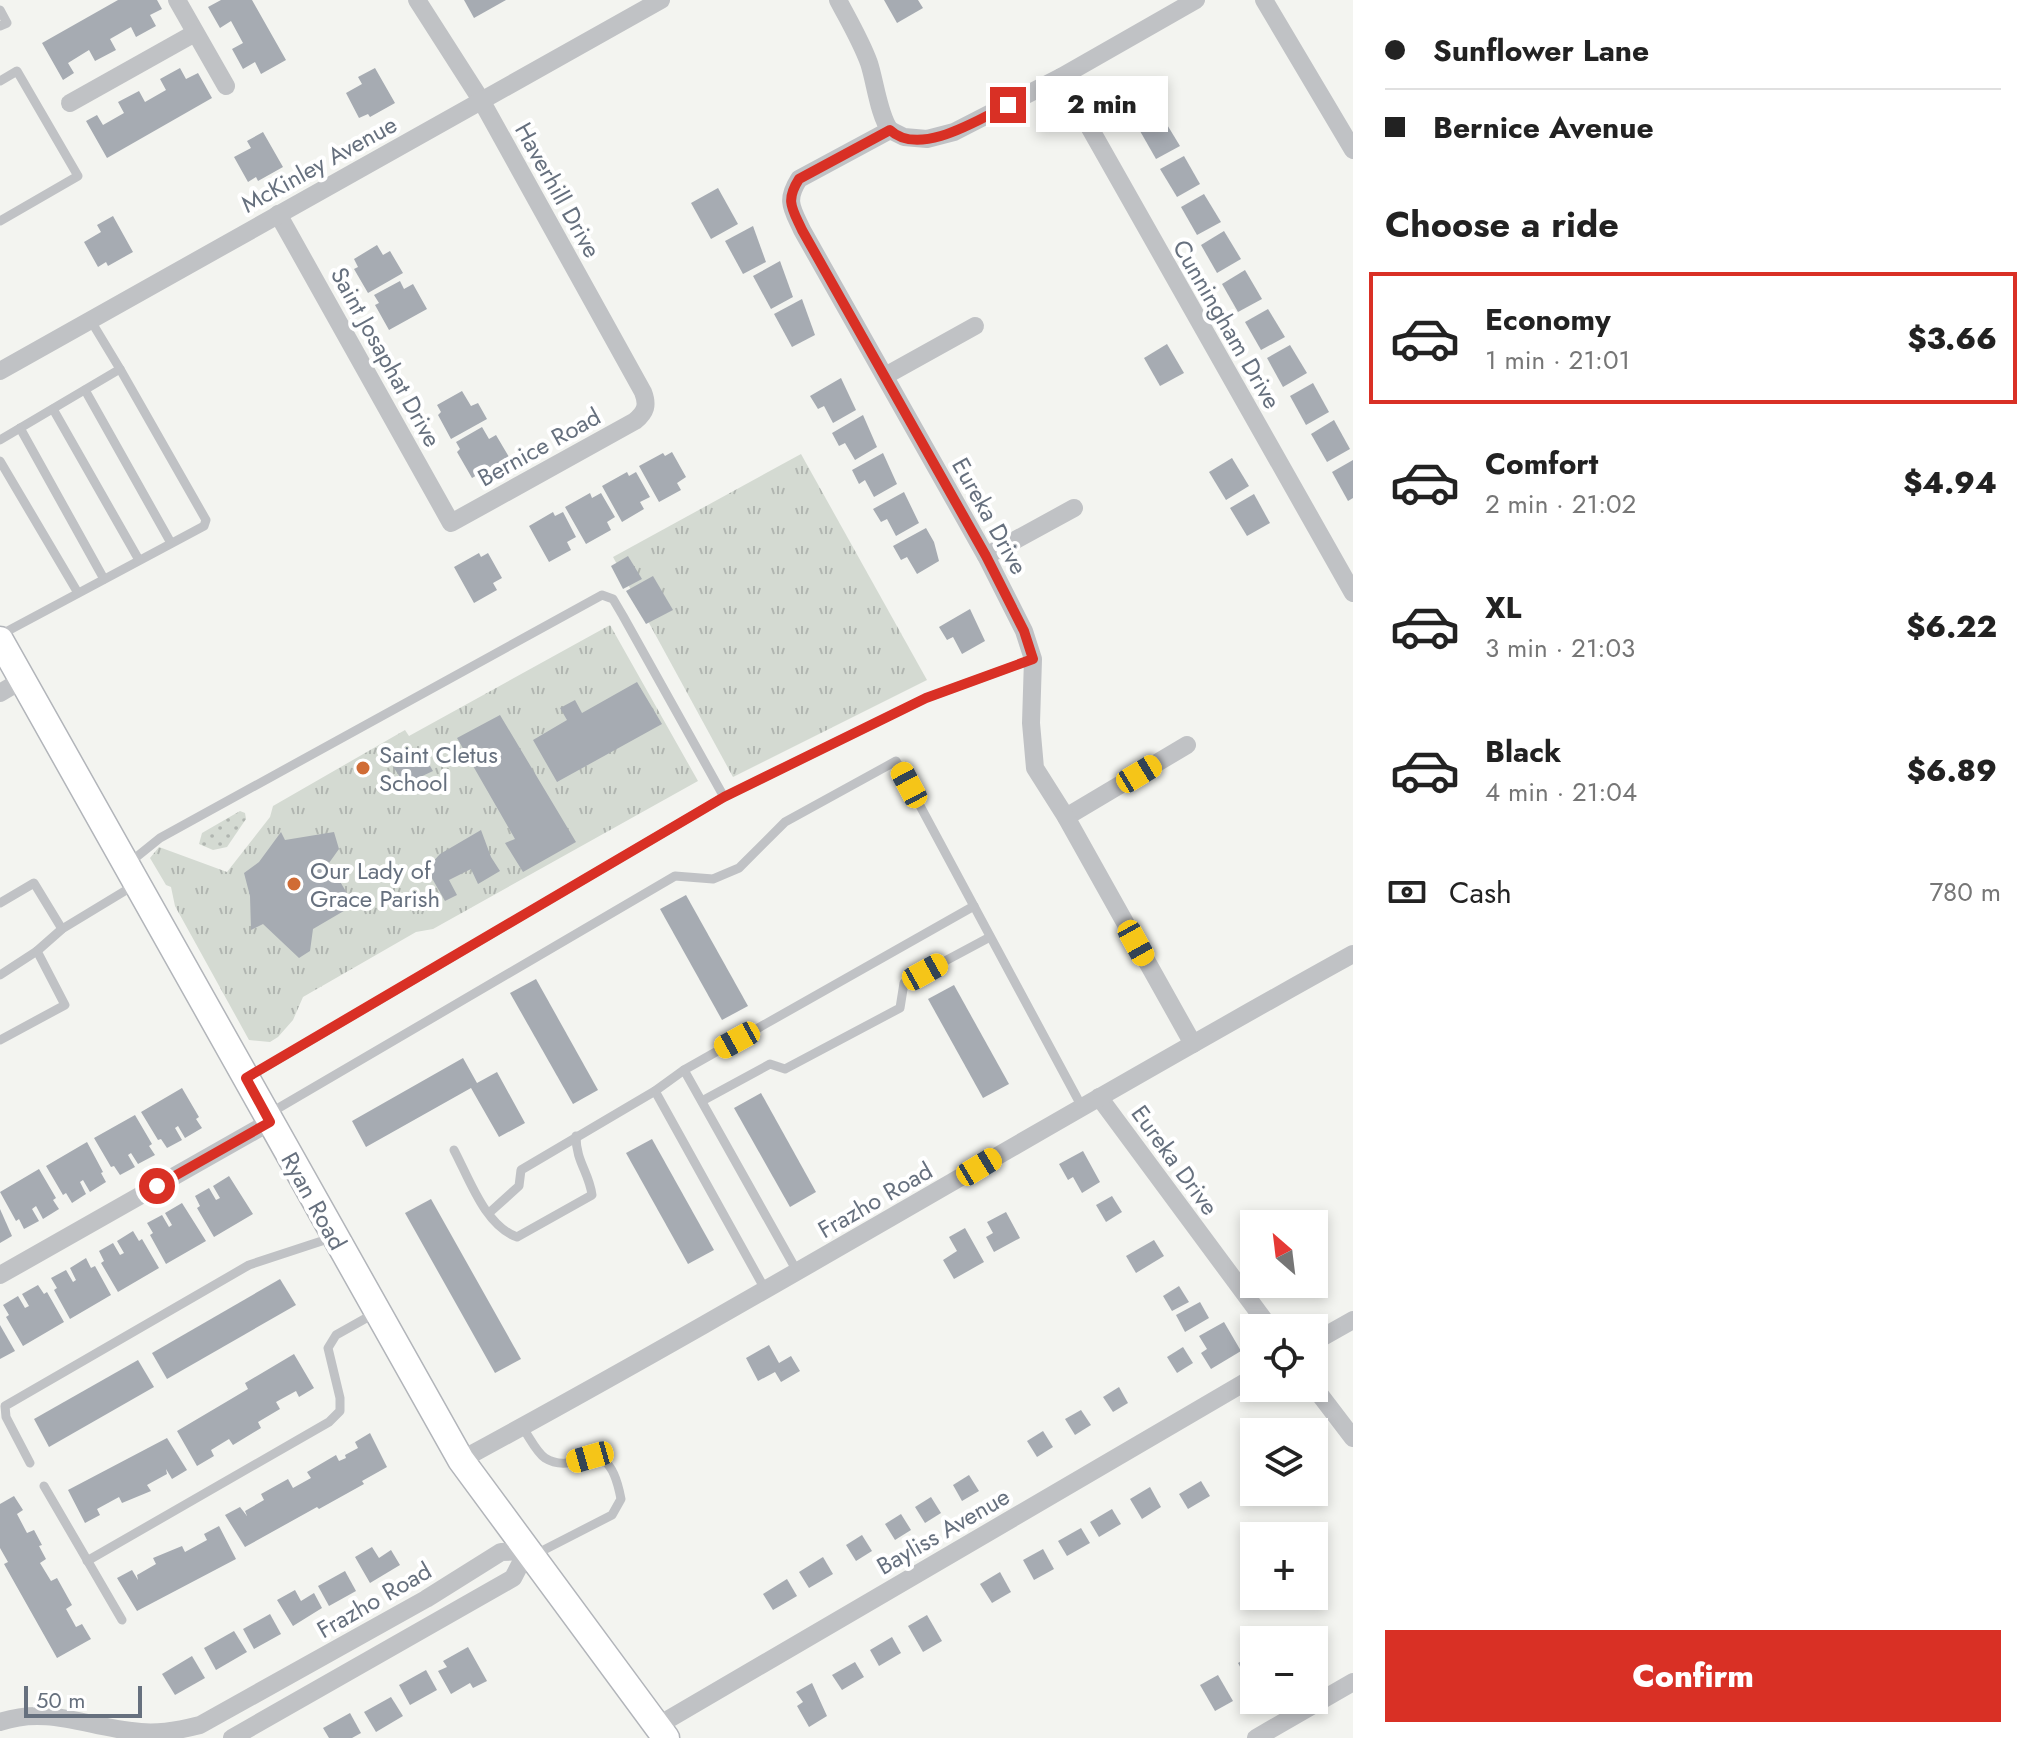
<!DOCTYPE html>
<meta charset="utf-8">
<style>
:root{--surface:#fff;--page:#f6f6f6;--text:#222;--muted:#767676;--line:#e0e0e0;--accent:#d93025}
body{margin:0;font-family:Jost,sans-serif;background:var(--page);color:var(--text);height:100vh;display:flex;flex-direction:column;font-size:30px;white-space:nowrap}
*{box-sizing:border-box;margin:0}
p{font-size:26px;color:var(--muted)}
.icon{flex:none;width:44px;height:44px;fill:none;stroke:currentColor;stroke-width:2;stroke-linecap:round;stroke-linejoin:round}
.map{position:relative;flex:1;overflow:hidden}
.panel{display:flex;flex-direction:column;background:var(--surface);width:680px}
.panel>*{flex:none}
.top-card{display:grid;align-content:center;height:176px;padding:0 32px;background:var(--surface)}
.needle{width:52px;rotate:332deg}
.tools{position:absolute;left:1240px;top:1210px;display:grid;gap:16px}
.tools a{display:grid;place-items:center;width:88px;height:88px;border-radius:0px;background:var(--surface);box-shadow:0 4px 12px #0003;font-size:40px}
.scale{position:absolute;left:24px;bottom:20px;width:118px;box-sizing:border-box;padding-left:8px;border:4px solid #66707e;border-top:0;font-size:22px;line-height:28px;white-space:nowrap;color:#66707e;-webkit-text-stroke:6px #fff;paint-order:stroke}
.end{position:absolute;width:36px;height:36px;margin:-18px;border:10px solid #d93025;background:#fff;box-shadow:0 0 0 4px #fff}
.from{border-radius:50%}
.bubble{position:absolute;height:56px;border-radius:0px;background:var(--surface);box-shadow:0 4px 12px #0003;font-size:26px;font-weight:800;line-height:56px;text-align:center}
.car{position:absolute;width:24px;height:48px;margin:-24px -12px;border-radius:10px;box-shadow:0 0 6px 2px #0007;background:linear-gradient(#f5c518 24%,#345 0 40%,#f5c518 0 76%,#345 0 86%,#f5c518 0)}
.top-card b{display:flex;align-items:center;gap:28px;height:76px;font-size:30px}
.top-card b+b{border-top:2px solid var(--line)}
.top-card i{width:20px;height:20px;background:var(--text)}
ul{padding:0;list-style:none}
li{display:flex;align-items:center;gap:24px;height:132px;margin:0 16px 12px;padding:0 16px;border:4px solid transparent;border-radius:0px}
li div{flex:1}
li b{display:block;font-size:30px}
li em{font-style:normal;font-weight:800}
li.on{border-color:var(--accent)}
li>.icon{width:72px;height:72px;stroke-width:1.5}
h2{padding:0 32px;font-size:36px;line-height:96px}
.pay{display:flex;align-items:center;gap:20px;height:88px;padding:0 32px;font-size:30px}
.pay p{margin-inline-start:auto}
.primary-button{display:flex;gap:16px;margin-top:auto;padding:16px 32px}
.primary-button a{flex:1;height:92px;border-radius:0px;background:var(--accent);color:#fff;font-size:32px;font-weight:800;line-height:92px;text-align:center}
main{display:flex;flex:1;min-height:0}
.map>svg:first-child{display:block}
</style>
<main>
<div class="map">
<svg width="1353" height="1738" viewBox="0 0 1353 1738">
<defs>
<pattern id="grass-tufts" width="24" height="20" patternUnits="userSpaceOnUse" patternTransform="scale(2)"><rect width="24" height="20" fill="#d4dad2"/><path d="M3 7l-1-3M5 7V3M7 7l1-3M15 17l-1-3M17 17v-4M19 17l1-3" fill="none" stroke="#b0b5b0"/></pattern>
<pattern id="garden-dots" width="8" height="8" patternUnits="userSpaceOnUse" patternTransform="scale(2)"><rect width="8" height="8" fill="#d4dad2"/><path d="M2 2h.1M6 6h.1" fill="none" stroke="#b0b5b0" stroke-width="1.8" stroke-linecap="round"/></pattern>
</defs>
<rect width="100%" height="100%" fill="#f3f4f0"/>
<!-- grass -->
<g fill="url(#grass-tufts)">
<polygon points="801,454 927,680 733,777 613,557"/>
<polygon points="610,625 698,781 433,929 416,932 303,997 293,1020 278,1037 270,1042 249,1040 175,906 171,887 166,885 150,858 159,847 227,872 270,817 273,806 405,730 409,736"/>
</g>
<!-- garden -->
<polygon fill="url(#garden-dots)" points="240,811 245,813 246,819 227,847 213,850 199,844 202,833"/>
<!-- building -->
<g fill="#a6abb2">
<polygon points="118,0 157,0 162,9 150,15 156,26 136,37 131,27 110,39 116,50 95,61 89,50 68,63 74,73 63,80 42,43"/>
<polygon points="221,0 252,0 286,60 261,74 255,62 243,69 232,49 243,43 231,21 220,28 208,7"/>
<polygon points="464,0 506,0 474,18"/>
<polygon points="884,0 918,0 923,8 897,23"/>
<polygon points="180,68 186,79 198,73 212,98 107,158 86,121 97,115 103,125 124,113 118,102 139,91 145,102 166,90 160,79"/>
<polygon points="375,68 395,103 370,117 368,114 359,118 346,93 362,84 358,77"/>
<polygon points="1163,118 1180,146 1156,159 1140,131"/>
<polygon points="263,132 283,167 258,181 256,177 248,182 234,157 251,148 247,141"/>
<polygon points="1184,156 1200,184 1177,197 1160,169"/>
<polygon points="718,188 738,224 711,239 691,203"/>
<polygon points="1204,194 1221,222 1197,235 1181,207"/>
<polygon points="113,216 133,252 108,266 106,262 98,267 84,242 101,232 97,225"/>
<polygon points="753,226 766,262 743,274 725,241"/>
<polygon points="1224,231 1241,259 1217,273 1201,245"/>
<polygon points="377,245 383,255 390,251 403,273 368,293 354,269 358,267 354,259"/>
<polygon points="780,261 793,297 771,309 753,276"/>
<polygon points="1245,270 1262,299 1238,312 1222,284"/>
<polygon points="400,281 404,289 413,284 427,309 389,330 375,305 379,303 374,295"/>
<polygon points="802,299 815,335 792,347 774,314"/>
<polygon points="1268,309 1285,337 1261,350 1245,322"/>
<polygon points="1167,344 1184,373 1160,386 1144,358"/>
<polygon points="1290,345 1307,373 1283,387 1267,358"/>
<polygon points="841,378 856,410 833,423 824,406 818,409 810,396"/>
<polygon points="1313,383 1329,412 1306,425 1290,396"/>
<polygon points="462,391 471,406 478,403 487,419 451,439 438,415 441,412 437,405"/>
<polygon points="863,415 877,447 855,460 845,443 839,446 832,433"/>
<polygon points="1334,420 1350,449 1327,462 1311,434"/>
<polygon points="482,427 489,439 496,435 509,457 472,478 457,452 460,449 456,442"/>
<polygon points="672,452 686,477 677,483 681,490 659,502 639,466 663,453 665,456"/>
<polygon points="883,453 897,484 874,497 865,480 859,484 852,470"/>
<polygon points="1232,458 1249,486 1226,500 1209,472"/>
<polygon points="1353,460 1353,498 1348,501 1332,472"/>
<polygon points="627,472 629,476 636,472 650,497 640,502 644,509 622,522 602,486"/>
<polygon points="904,492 919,523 896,536 887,519 881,522 873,509"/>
<polygon points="590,493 592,498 601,493 615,517 607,522 611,530 586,544 565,507"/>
<polygon points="1254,494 1270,523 1247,536 1230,508"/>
<polygon points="553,512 555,516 563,512 576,537 567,542 571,550 549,562 529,526"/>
<polygon points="926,528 934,542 939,561 917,574 907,557 901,560 893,546"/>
<polygon points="479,553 481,557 488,553 502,578 493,583 497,590 474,603 454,567"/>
<polygon points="628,556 642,579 623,589 611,566"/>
<polygon points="653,576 673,610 646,624 626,591"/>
<polygon points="970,609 985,641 962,654 953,637 947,640 939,627"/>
<polygon points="637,682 662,724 557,782 533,740 567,720 560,708 575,700 582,713"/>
<polygon points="500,715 576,842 523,872 505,843 515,839 457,738"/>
<polygon points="420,749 433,771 416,779 421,790 412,795 392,765"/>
<polygon points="481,830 491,857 500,871 478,884 471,869 449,880 457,895 445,901 429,873 430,865 440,854"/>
<polygon points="281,832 285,840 334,832 339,849 329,863 354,905 313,929 310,951 299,958 263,924 251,930 250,896 244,873 259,862"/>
<polygon points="686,895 748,1006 722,1020 660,909"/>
<polygon points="536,979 598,1090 573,1104 510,993"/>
<polygon points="954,985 1009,1084 983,1098 928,999"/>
<polygon points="463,1058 477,1083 497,1072 525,1123 499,1137 471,1088 366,1147 352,1121"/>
<polygon points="182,1088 199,1117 196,1119 202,1128 185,1138 178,1126 175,1128 182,1140 167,1148 161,1139 158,1140 141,1112"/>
<polygon points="761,1093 816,1192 790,1207 734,1108"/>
<polygon points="135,1115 152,1144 149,1146 155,1155 138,1164 131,1153 128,1155 135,1167 120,1175 114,1166 111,1167 94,1138"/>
<polygon points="652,1139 714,1250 688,1264 626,1153"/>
<polygon points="87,1142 103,1172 101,1173 106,1182 90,1192 83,1180 80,1182 86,1194 72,1203 66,1193 63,1195 46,1166"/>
<polygon points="1083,1151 1100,1182 1082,1193 1073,1177 1068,1180 1059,1164"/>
<polygon points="39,1169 56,1198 53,1200 59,1209 43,1219 36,1206 32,1209 39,1221 24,1229 19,1219 16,1221 0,1192"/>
<polygon points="229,1176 253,1214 214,1237 197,1208 200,1206 195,1196 209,1188 216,1200 220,1198 213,1186"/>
<polygon points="1112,1196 1122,1212 1106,1222 1096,1205"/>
<polygon points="431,1199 521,1359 495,1373 405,1213"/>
<polygon points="182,1203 206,1241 166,1264 150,1235 153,1233 147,1223 162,1215 169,1227 172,1225 165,1213"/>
<polygon points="0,1209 12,1236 0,1243"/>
<polygon points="1006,1212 1020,1238 994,1252 986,1237 993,1233 987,1222"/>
<polygon points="965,1228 984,1262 954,1279 943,1260 957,1251 949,1237"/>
<polygon points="133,1231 139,1241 142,1239 159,1268 118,1292 101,1263 104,1261 99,1251 113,1243 120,1255 124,1253 117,1241"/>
<polygon points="1154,1240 1164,1256 1136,1273 1126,1256"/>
<polygon points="86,1258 91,1268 95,1266 111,1295 70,1319 54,1290 57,1288 51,1278 66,1270 73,1282 76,1280 70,1268"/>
<polygon points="280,1279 296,1305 167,1379 152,1353"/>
<polygon points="38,1285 44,1294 47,1292 64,1322 23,1346 6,1317 9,1315 3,1305 18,1296 25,1308 29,1306 22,1294"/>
<polygon points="1179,1286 1189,1302 1172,1311 1163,1296"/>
<polygon points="1200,1302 1209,1318 1185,1332 1176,1315"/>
<polygon points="1224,1322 1241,1351 1211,1369 1201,1353 1207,1349 1199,1336"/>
<polygon points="0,1325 15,1351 0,1359"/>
<polygon points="769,1345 779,1363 791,1356 800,1371 781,1382 775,1372 758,1381 746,1358"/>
<polygon points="1183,1347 1193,1363 1177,1373 1167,1357"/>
<polygon points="294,1354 314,1388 299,1397 296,1391 276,1402 280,1409 258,1422 261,1428 233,1445 229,1439 211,1450 214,1456 197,1466 177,1431 248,1389 245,1383"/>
<polygon points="138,1360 154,1387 49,1447 34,1419"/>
<polygon points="1119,1387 1128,1403 1113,1412 1103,1397"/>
<polygon points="1081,1410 1091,1425 1075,1435 1065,1419"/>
<polygon points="1043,1431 1053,1447 1037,1457 1027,1441"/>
<polygon points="370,1433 387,1467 362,1481 364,1484 319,1509 317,1507 245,1547 225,1515 240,1507 247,1516 245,1511 264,1500 261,1494 288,1479 293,1488 311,1478 307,1472 336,1455 339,1461 346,1458 345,1455 358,1448 355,1442"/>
<polygon points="167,1438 187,1470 172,1479 166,1469 167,1474 147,1485 151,1491 122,1503 119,1497 97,1509 100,1515 85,1523 68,1490"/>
<polygon points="969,1475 979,1491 962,1501 953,1485"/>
<polygon points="1201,1481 1210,1496 1188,1509 1179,1494"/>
<polygon points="1150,1487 1161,1507 1142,1519 1130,1499"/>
<polygon points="14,1496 23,1510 17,1514 27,1533 34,1530 42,1545 39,1546 46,1559 40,1563 51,1581 57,1578 72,1605 66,1609 76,1627 82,1624 91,1639 57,1658 4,1564 8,1562 0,1548 0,1504"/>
<polygon points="931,1497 941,1513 925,1523 915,1507"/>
<polygon points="1112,1509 1121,1524 1099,1537 1090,1522"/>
<polygon points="901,1514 911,1530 895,1540 885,1524"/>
<polygon points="219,1526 236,1559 137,1611 117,1578 132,1570 138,1580 137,1575 156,1564 153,1558 182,1546 185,1552 207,1540 204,1534"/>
<polygon points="1081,1528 1090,1543 1067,1556 1058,1541"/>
<polygon points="862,1535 872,1551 856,1561 846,1545"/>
<polygon points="372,1547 379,1558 391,1550 400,1565 370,1583 355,1557"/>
<polygon points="1043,1549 1054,1569 1034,1580 1023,1560"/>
<polygon points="823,1557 833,1574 809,1588 799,1572"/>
<polygon points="345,1571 356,1591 329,1606 318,1586"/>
<polygon points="1000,1572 1011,1592 992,1603 980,1584"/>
<polygon points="787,1579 797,1596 773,1610 763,1594"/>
<polygon points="295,1590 301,1601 314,1593 322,1608 293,1626 277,1600"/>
<polygon points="270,1614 281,1634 254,1649 243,1629"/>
<polygon points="927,1615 942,1641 923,1652 908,1626"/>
<polygon points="234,1631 247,1652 216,1670 204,1648"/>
<polygon points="892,1637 901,1653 879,1666 870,1650"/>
<polygon points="468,1647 487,1681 473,1688 470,1683 451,1694 438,1671 447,1667 443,1661"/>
<polygon points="1254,1654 1254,1692 1238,1663"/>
<polygon points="192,1656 205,1678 175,1695 162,1674"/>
<polygon points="855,1662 864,1677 842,1690 832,1675"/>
<polygon points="426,1670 437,1690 410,1705 399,1685"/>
<polygon points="1218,1675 1233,1701 1215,1711 1200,1685"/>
<polygon points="812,1683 827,1716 809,1727 797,1706 803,1702 796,1692"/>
<polygon points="391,1697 403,1716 376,1732 364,1712"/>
<polygon points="350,1713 361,1733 352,1738 329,1738 323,1728"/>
</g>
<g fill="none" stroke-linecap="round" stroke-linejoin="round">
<!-- secondary casing -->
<g stroke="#b2b5ba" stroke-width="29">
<polyline id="secondary" points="0,640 461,1460 666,1738"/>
</g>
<!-- service -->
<g stroke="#c0c2c5" stroke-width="9">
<polyline points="0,10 7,23 0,26"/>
<polyline points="0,81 17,71 78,176 0,221"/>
<polyline points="85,390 171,543"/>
<polyline points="53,409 139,560"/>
<polyline points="20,428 104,579"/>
<polyline points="0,440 120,369 91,321"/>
<polyline points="0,461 78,593"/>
<polyline points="0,635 204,526 206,520 120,369"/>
<polyline points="129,863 160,838 602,595 613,599 623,616 724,797"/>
<polyline points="0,903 34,883 62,929"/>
<polyline points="0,975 37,951"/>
<polyline points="0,1040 65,1005 37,951 62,929 133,886"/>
<polyline points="250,1076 724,797 926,698 1033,659"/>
<polyline points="655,1091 684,1070"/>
<polyline points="702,1101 770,1064 785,1069 900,1008 904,983 990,937"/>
<polyline points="270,1113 675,876 713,879 739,868 785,822 896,761 1082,1107"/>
<path d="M454,1150c15,28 31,76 63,87l75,-42c-3,-23 -16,-33 -16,-59"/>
<polyline points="489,1213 519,1186 521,1170 655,1091 766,1291"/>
<polyline points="798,1273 684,1070 974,906"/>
<path d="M522,1427c7,9 14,25 23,31 33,21 62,-33 76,41l-9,16 -78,40"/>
<polyline points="30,1463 6,1417 5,1406 249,1265 334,1237"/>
<polyline points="44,1486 122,1620"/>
<polyline points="87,1561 329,1422 340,1411 340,1398 328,1348 336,1335 377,1312"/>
</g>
<!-- minor -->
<g stroke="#c0c2c5" stroke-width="18">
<polyline points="177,0 226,86"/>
<path d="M838,0c11,21 23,41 31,63 6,18 10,53 21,67"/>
<polyline points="1264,0 1353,150"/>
<polyline points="1061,77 1353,593"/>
<polyline points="70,103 195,33"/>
<path d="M278,214l173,309 184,-102c11,-9 13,-16 8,-29l-162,-292 -64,-100"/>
<polyline points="0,371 661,0"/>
<polyline points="885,376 975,326"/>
<polyline points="986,556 1074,508"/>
<polyline points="0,693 22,680"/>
<polyline points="1066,817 1187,745"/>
<path d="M1193,1044l-127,-227 -31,-49 -4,-45 2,-64 -9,-28 -38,-75 -184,-326c-10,-22 -17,-29 -3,-51l91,-49 14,7 23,2 27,-7 107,-55 135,-77"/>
<polyline points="1099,1097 1270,1328"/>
<polyline points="0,1275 270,1122"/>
<polyline points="1314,1342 1353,1320"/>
<polyline points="1314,1387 1353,1438"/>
<path d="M461,1460c301,-163 593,-341 892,-506"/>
<path d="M0,1722c46,-16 86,4 131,9 24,4 45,0 69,-6l226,-126 75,-47 26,-1"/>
<polyline points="657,1726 1254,1377"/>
<polyline points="232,1738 513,1578 527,1551"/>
<polyline points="1256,1738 1353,1682"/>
</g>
<!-- secondary -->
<use href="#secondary" stroke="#fff" stroke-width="26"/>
</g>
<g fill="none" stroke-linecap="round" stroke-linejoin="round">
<!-- route -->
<path stroke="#d93025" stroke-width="10" d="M157,1186l113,-64 -24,-44 478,-281 202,-99 107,-39 -9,-28 -38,-75 -184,-326c-10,-22 -17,-29 -3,-51l91,-49c29,28 90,-11 118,-25"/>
</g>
<!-- markers -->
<g fill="#d06c35" stroke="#fff" stroke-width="3">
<circle cx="363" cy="768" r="8"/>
<circle cx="294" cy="884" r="8"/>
</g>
<g text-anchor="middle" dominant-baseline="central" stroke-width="8" stroke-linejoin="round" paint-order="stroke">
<!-- street labels -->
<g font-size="24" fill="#66707e" stroke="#fff">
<text transform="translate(319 164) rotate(-29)">McKinley Avenue</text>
<text transform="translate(558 190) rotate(61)">Haverhill Drive</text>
<text transform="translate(1227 324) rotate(60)">Cunningham Drive</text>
<text transform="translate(386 357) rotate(61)">Saint Josaphat Drive</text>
<text transform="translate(539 447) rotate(-29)">Bernice Road</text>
<text transform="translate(990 516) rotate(61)">Eureka Drive</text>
<text transform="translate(1175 1160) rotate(54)">Eureka Drive</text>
<text transform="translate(875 1200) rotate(-30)">Frazho Road</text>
<text transform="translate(314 1201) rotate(61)">Ryan Road</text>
<text transform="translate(943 1531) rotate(-30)">Bayliss Avenue</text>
<text transform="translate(374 1600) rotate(-30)">Frazho Road</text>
</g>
<!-- poi labels -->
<g font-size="24" fill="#66707e" stroke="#fff" text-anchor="start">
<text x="379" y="754">Saint Cletus<tspan x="379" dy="28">School</tspan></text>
<text x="310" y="870">Our Lady of<tspan x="310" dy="28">Grace Parish</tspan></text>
</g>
</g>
</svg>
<div class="tools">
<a><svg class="needle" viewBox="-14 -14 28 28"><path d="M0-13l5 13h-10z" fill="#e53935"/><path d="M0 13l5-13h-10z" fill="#767676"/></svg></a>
<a><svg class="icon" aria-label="locate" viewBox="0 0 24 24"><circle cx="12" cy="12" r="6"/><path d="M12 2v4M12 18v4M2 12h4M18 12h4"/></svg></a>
<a><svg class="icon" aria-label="layers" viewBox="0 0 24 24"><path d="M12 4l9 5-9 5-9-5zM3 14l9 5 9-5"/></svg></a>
<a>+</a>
<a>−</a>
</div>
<div class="scale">50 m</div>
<i class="end from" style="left:157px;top:1186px"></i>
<i class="end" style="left:1008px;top:105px"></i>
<div class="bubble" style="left:1036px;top:76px;width:132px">2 min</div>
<i class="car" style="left:1139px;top:774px;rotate:59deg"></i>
<i class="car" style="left:909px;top:785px;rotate:332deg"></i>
<i class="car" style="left:1136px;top:943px;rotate:151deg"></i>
<i class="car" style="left:925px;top:972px;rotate:61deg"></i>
<i class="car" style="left:737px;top:1040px;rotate:241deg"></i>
<i class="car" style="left:979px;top:1167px;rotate:59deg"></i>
<i class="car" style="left:590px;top:1457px;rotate:254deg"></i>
</div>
<section class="panel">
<div class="top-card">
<b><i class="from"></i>Sunflower Lane</b>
<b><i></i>Bernice Avenue</b>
</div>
<h2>Choose a ride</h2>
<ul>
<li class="on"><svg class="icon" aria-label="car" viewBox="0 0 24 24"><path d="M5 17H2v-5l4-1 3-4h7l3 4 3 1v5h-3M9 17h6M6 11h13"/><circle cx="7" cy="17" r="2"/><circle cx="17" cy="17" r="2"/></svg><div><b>Economy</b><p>1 min · 21:01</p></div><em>$3.66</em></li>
<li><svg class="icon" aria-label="car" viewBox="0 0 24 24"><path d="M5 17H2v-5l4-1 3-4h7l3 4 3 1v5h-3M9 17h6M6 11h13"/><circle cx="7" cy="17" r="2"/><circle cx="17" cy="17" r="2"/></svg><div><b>Comfort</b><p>2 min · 21:02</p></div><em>$4.94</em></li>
<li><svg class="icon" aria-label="car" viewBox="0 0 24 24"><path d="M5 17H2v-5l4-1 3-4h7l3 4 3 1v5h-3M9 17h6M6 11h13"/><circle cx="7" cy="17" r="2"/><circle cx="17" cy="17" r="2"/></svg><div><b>XL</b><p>3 min · 21:03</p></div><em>$6.22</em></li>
<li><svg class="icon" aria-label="car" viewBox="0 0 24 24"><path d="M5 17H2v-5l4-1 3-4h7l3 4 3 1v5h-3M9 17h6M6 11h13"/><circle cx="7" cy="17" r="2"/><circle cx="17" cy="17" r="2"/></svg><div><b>Black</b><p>4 min · 21:04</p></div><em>$6.89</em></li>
</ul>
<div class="pay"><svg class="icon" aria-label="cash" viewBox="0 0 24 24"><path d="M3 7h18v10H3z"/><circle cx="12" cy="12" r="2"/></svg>Cash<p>780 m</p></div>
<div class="primary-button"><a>Confirm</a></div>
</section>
</main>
